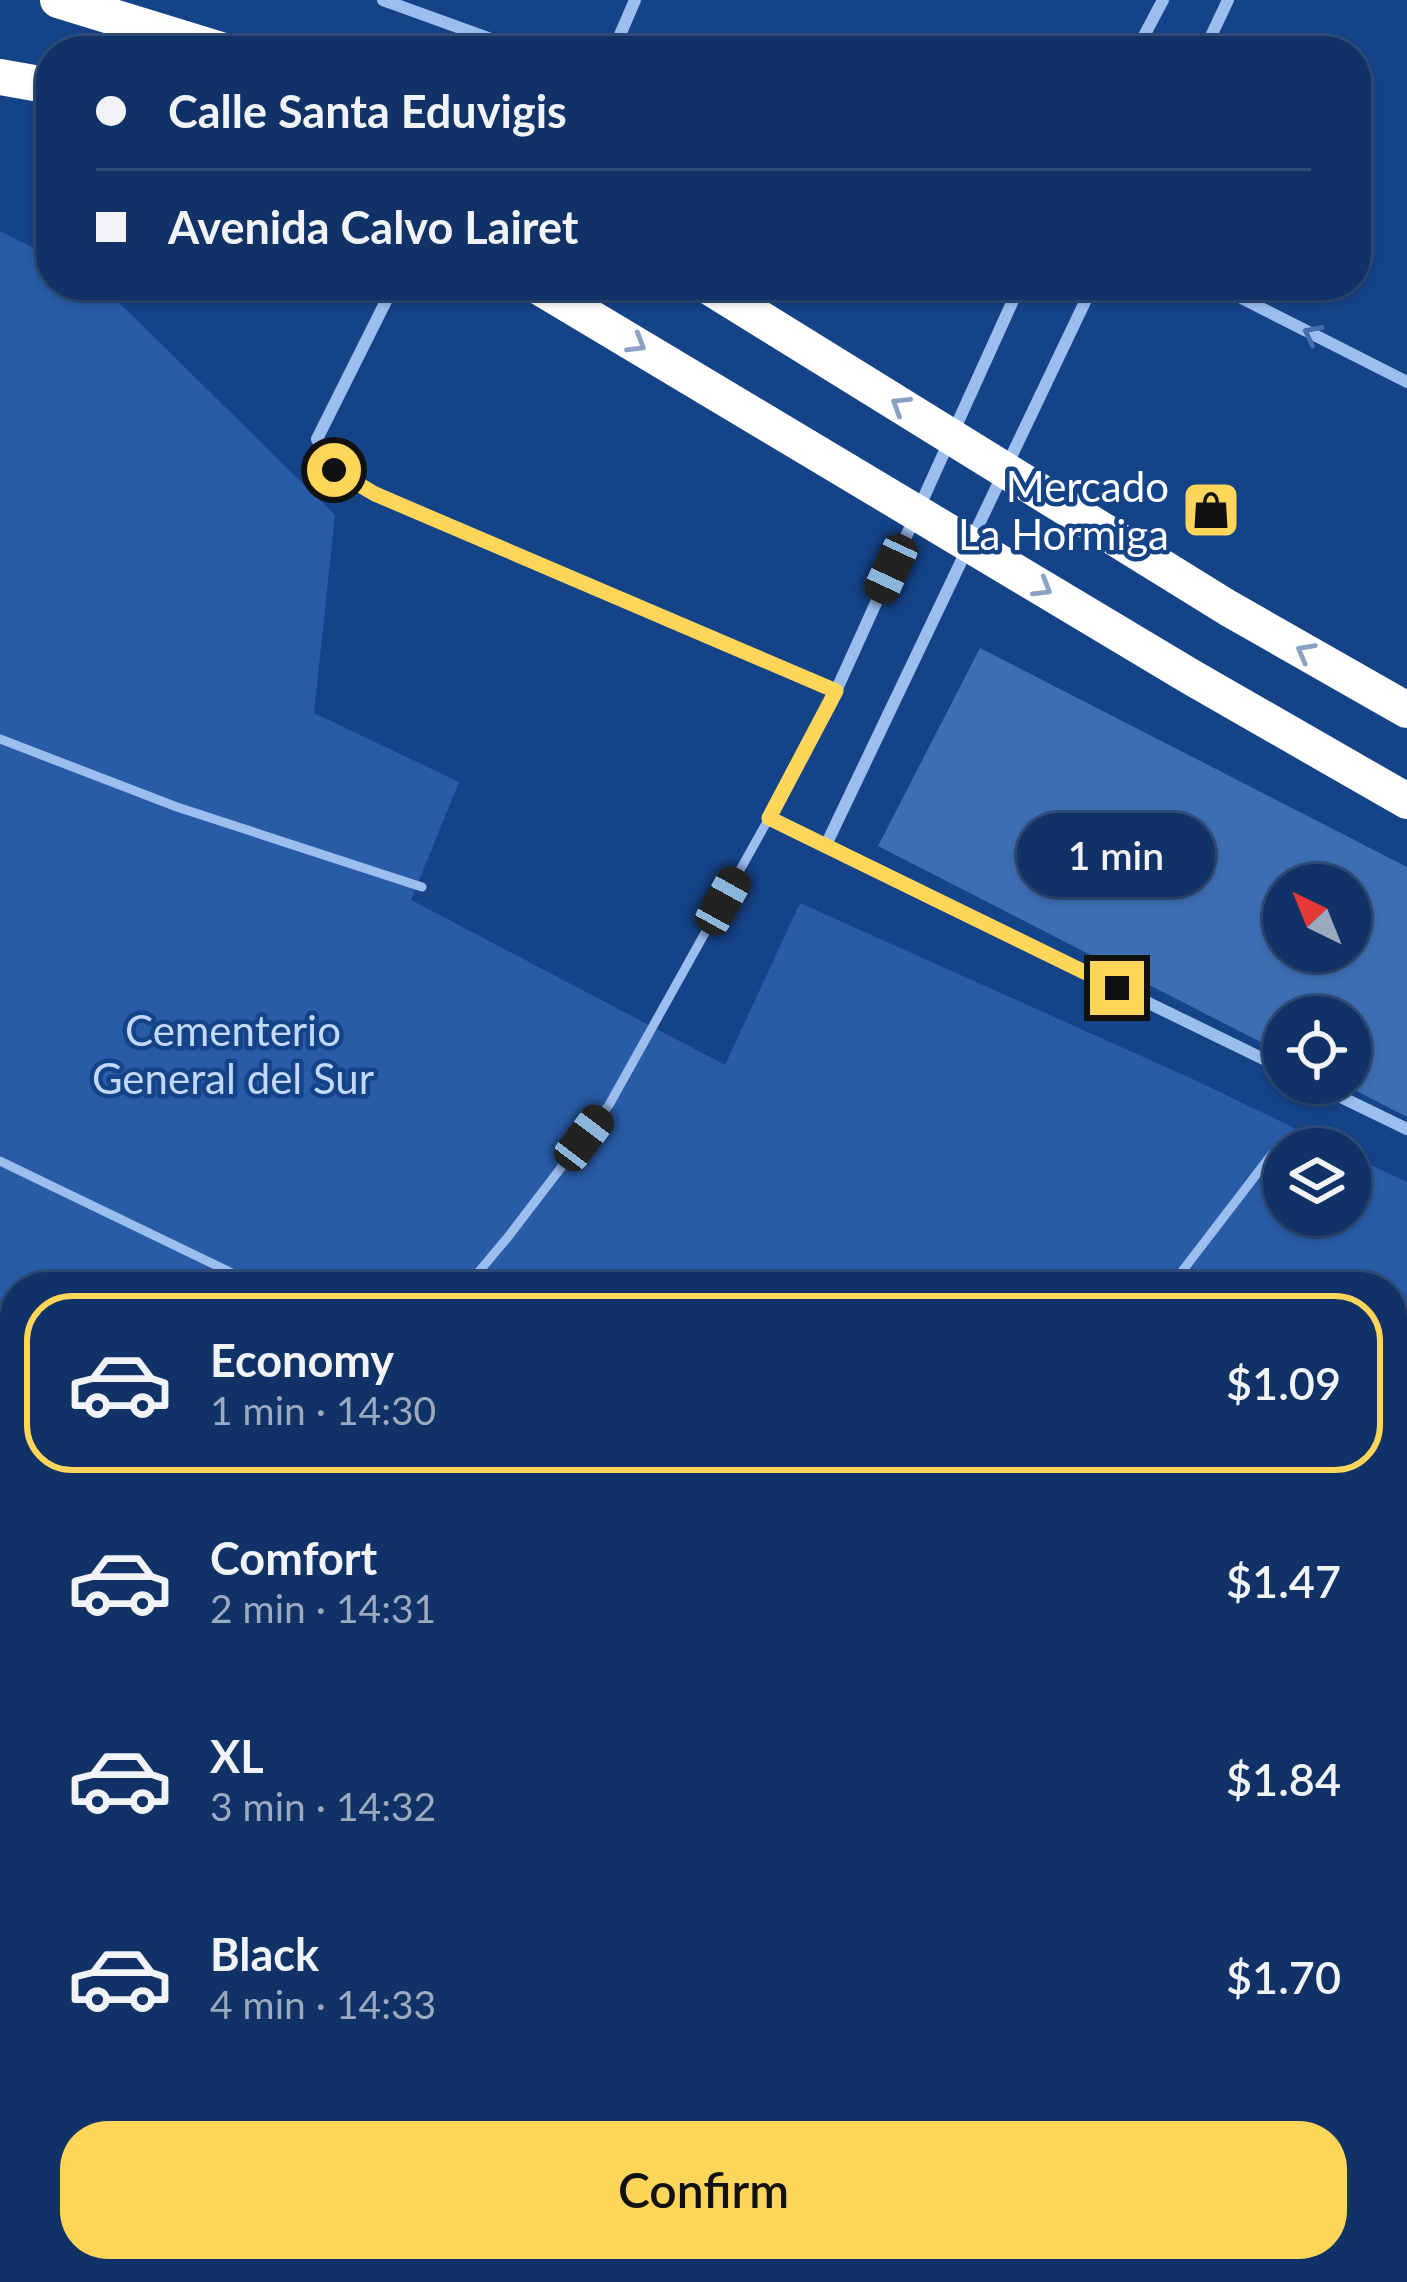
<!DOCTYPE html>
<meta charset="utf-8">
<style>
:root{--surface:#103266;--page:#1e3e6f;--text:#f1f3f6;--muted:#9caabf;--line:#304d7a;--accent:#ffd659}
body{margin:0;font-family:Lato,sans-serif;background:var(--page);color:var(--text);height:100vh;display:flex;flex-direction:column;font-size:45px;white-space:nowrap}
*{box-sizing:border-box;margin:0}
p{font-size:39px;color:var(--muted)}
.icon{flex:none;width:66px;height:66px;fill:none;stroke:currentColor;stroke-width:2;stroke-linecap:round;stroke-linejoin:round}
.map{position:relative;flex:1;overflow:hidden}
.sheet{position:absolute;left:0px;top:1272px;width:1407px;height:1011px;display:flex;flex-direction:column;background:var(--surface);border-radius:48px 48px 0 0;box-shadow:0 3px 9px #0004,0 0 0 3px var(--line)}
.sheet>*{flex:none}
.hud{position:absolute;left:36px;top:36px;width:1335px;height:264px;border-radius:48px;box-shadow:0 3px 9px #0004,0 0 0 3px var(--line);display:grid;align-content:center;height:264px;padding:0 60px;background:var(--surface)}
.needle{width:78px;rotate:317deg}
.buttons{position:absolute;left:1263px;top:864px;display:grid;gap:24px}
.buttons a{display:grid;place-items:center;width:108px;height:108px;border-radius:50%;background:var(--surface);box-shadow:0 3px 9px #0004,0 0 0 3px var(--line);font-size:60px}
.end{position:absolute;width:54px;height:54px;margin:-27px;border:15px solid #ffd659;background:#111;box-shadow:0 0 0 6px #111}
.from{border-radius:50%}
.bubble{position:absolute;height:84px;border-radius:42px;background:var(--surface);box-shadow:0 3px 9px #0004,0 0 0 3px var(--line);font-size:39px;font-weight:600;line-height:84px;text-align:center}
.car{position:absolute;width:36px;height:72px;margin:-36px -18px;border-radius:15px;box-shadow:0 0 9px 3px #0007;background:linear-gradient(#222 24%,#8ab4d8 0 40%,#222 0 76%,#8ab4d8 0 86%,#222 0)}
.hud b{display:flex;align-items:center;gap:42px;height:114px;font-size:45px}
.hud b+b{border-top:3px solid var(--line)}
.hud i{width:30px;height:30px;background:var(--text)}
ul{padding:21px 0 0;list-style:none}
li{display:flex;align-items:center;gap:36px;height:180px;margin:0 24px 18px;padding:0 36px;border:6px solid transparent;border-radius:48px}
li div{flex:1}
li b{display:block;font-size:45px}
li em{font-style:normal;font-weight:600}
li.current{border-color:var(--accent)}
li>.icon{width:108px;height:108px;stroke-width:1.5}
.cta{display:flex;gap:24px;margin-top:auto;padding:24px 60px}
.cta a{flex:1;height:138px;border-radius:48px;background:var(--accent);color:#111;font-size:48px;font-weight:600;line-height:138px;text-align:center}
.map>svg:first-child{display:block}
</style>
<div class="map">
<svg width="1407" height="2282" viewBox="0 0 1407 2282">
<rect width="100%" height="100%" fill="#154388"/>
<!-- green -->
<path fill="#285ca7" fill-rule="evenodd" d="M0,231l51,26v28h50l234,230 -21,198 145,69 -48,118 314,165 75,-162 397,178 141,68h-54v66h66v-60l57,27v1100h-1407zM15,1287h1377v981h-1377z"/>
<!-- building -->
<path fill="#3d6db2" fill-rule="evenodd" d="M980,648l427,219v250l-66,-34h9v-66h-66v37l-406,-208zM1284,885h66v66h-66z"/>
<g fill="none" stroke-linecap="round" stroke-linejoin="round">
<!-- lane -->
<g stroke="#9cbeef" stroke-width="9">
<polyline points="0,739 177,807 422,887"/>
<polyline points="0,1161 261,1287"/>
<polyline points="466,1287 508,1237 609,1105 769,818"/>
<polyline points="1170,1287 1272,1154"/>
<polyline points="1392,1630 1407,1641"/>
<polyline points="0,1908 15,1887"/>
<polyline points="1392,1990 1407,1969"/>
<polyline points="1392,2204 1407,2215"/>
<polyline points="528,2268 550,2282"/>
<polyline points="154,2282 162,2268"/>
<polyline points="808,2282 808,2268"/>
<polyline points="1183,2282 1193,2268"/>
</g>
<!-- street -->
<g stroke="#9cbeef" stroke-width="12">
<polyline points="383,0 524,51"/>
<polyline points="613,51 635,0"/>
<polyline points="1136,51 1163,0"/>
<polyline points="1204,51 1228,0"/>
<polyline points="394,285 317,439 334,470 375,494 836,691"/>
<polyline points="1020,285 836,691 769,818 1284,1069"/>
<polyline points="1216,285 1407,382"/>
<polyline points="825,847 1093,285"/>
<polyline points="1312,1083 1407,1129"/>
</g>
<!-- highway -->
<g stroke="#fff" stroke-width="36">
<polyline points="58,0 224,51"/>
<polyline points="0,77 51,86"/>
</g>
<!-- highway-bridge -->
<g stroke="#fff" stroke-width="36">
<polyline points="536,285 1191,677 1407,801"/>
<polyline points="706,285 1228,608 1407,710"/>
</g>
</g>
<!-- one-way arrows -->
<defs><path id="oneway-chevron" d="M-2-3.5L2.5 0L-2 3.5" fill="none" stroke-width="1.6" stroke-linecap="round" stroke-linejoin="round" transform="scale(3)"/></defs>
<use stroke="#446eac" href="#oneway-chevron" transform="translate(1312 334) rotate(-153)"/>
<g stroke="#8aa1c4">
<use href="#oneway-chevron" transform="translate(637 344) rotate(31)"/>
<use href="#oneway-chevron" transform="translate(900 405) rotate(-148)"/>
<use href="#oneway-chevron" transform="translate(1043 588) rotate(31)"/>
<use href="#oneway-chevron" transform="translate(1305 652) rotate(-151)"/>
</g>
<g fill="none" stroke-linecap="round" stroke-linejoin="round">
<!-- route -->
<polyline stroke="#ffd659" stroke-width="15" points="334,470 375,494 836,691 769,818 1117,988"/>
</g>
<!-- icons -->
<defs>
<g id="shop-square" transform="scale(3)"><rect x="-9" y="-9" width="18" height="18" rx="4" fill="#ffd659" stroke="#154388"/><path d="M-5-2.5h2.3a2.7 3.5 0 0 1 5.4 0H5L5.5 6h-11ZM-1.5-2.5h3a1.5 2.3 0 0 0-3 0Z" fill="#111"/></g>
</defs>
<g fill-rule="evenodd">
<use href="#shop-square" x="1211" y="510"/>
</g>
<g text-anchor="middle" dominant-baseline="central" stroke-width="9" stroke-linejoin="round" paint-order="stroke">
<!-- poi labels -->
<g font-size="42" fill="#fff" stroke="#154388" text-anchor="end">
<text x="1169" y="486">Mercado<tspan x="1169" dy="48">La Hormiga</tspan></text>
</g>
<!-- park labels -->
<g font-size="42" fill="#c2d9fb" stroke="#154388">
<text x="233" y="1030">Cementerio<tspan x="233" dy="48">General del Sur</tspan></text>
</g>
</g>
</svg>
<div class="buttons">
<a><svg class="needle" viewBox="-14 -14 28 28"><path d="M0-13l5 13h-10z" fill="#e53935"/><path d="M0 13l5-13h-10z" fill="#9caabf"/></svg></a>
<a><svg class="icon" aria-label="locate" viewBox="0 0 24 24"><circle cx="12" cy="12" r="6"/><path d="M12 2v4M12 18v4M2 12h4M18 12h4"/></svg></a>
<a><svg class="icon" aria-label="layers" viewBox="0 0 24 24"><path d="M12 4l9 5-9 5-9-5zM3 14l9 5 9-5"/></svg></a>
</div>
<i class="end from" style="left:334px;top:470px"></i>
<i class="end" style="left:1117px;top:988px"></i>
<div class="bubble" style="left:1017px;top:813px;width:198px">1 min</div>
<i class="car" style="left:891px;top:569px;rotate:205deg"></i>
<i class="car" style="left:723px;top:901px;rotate:29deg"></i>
<i class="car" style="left:584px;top:1138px;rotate:37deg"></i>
<div class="hud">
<b><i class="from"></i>Calle Santa Eduvigis</b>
<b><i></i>Avenida Calvo Lairet</b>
</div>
<section class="sheet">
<ul>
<li class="current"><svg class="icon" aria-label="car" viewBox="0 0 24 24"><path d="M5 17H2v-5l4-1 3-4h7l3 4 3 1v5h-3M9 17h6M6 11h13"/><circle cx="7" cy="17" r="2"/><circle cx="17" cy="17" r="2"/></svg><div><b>Economy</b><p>1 min · 14:30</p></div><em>$1.09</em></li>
<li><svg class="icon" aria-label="car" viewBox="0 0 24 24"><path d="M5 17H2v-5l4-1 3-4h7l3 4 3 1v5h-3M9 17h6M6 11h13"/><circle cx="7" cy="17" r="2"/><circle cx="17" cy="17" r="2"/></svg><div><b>Comfort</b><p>2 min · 14:31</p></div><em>$1.47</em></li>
<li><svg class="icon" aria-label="car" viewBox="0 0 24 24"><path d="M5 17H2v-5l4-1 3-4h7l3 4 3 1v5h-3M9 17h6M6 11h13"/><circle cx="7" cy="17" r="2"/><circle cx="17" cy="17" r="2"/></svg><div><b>XL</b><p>3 min · 14:32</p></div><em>$1.84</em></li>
<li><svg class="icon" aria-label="car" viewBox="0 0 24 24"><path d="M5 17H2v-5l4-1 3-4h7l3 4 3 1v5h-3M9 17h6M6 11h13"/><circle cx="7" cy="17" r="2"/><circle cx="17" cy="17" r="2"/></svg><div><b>Black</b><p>4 min · 14:33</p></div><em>$1.70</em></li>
</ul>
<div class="cta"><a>Confirm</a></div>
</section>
</div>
